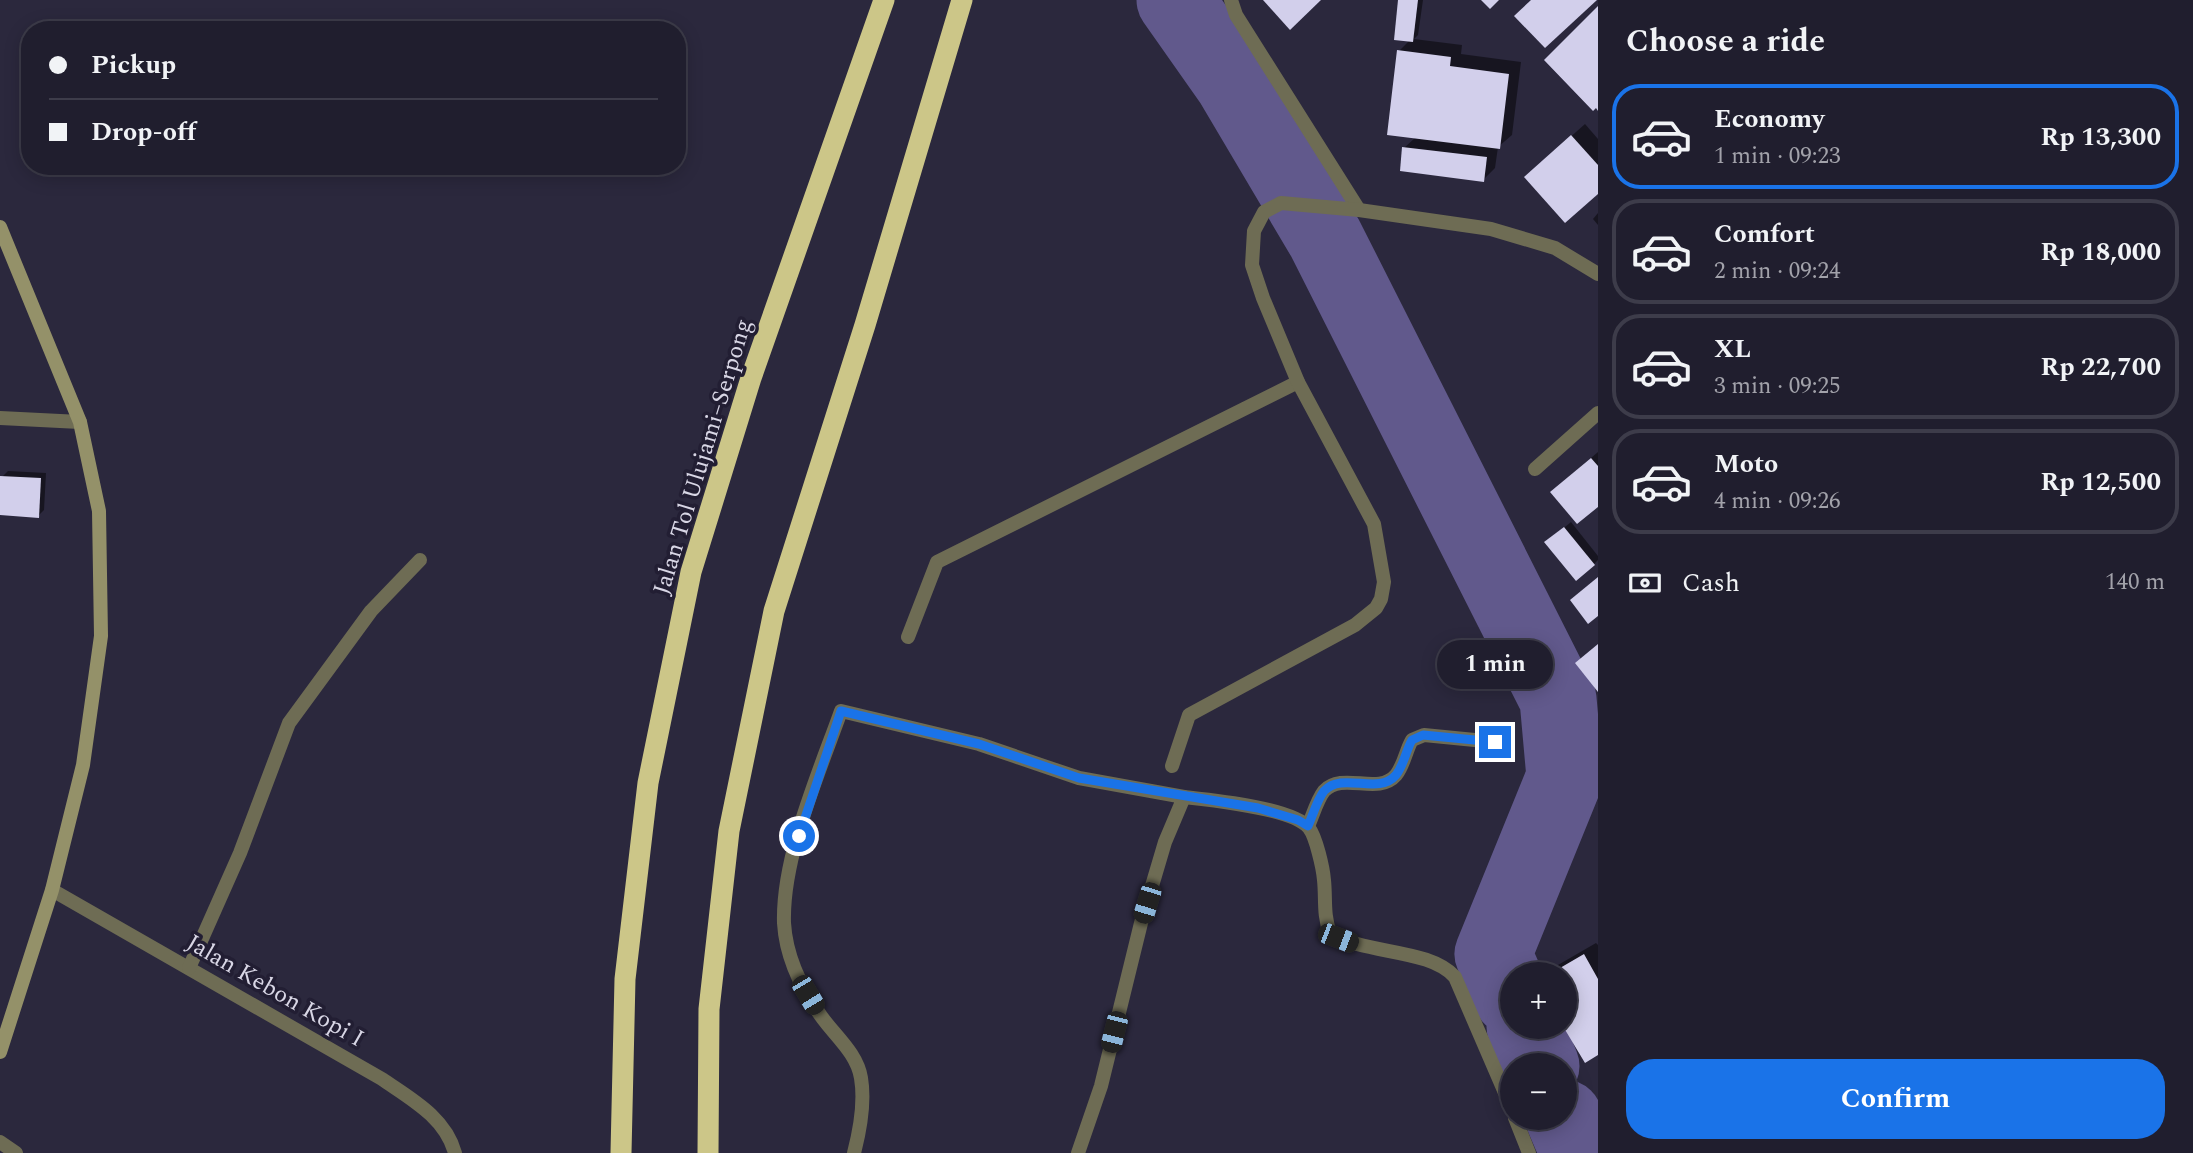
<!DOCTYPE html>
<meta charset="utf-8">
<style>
:root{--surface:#201e2e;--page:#2d2b3a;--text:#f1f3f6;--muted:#a2a2aa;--line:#3d3c4a;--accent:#1a73e8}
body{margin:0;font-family:Spectral,serif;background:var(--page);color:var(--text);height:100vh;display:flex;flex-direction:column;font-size:26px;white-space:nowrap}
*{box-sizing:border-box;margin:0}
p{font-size:23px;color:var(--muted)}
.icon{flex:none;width:38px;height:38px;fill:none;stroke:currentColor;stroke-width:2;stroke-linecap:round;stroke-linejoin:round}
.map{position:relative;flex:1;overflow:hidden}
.details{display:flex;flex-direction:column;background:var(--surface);width:595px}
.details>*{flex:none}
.top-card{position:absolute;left:21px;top:21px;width:665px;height:154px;border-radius:28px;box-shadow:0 4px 18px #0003,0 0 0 2px var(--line);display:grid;align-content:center;height:154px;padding:0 28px;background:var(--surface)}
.buttons{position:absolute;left:1500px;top:962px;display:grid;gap:14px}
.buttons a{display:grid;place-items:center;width:77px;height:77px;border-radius:50%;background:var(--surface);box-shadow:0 4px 18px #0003,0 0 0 2px var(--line);font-size:35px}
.end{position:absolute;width:32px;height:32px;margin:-16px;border:9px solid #1a73e8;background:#fff;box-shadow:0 0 0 4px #fff}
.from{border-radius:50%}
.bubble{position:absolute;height:49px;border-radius:24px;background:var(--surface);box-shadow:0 4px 18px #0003,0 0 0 2px var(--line);font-size:23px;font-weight:700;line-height:49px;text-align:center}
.car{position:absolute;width:21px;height:42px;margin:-21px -10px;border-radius:9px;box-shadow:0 0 5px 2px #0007;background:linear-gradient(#222 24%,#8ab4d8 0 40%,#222 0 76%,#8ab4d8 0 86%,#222 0)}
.top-card b{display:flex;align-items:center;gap:24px;height:66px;font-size:26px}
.top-card b+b{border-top:2px solid var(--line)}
.top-card i{width:18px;height:18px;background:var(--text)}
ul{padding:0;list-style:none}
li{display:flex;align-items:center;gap:21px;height:105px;margin:0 14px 10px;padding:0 14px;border:4px solid var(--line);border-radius:28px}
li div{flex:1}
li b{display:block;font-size:26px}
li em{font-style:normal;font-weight:700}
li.active{border-color:var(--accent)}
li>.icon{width:63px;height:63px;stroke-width:1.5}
h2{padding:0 28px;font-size:32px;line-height:84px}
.pay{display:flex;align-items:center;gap:18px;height:77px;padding:0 28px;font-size:26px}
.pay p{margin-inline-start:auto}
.primary-button{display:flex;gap:14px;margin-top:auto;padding:14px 28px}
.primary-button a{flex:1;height:80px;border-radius:28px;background:var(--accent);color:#fff;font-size:28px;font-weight:700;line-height:80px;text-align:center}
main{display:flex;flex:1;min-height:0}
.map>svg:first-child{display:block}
</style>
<main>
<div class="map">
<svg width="1598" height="1153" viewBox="0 0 1598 1153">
<rect width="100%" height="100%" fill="#2b283d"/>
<!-- shadow -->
<g fill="#0007">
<polygon points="1400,0 1423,0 1418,35 1414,39 1462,45 1461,54 1521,62 1512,135 1498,147 1495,168 1483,180 1404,148 1416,137 1399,51 1410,40"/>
<polygon points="1585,124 1598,139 1598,192 1539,165"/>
<polygon points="1598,213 1598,225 1593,219"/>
<polygon points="1598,452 1598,504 1565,480"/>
<polygon points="8,471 46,473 44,510 38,516 0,514 2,477"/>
<polygon points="1571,522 1598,556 1598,560 1594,564 1553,537"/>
<polygon points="1596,943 1598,945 1598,1053 1564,975 1546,975 1551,969"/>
</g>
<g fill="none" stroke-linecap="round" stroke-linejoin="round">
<!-- river -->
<g stroke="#61598c" stroke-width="77">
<polyline points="1175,0 1232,81 1325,238 1558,699 1565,777 1493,954 1512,997"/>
<polyline points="1525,1027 1541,1066"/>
<polyline points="1564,1118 1579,1153"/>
</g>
</g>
<!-- building -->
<g fill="#d2cfeb">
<polygon points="1263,0 1321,0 1290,30"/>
<polygon points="1398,0 1418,0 1413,42 1394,40"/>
<polygon points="1481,0 1499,0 1490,9"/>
<polygon points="1531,0 1597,0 1545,48 1514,16"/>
<polygon points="1598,6 1598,111 1596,108 1593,111 1544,60"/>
<polygon points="1397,50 1451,57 1450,66 1509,74 1500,149 1387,135"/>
<polygon points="1571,135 1598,165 1598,194 1565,223 1524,177"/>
<polygon points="1402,147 1487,157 1484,182 1400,171"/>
<polygon points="1591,458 1598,466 1598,507 1577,524 1550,492"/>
<polygon points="0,476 41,478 39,518 0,515"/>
<polygon points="1564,527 1595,565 1576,581 1544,542"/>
<polygon points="1598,577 1598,616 1588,624 1570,600"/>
<polygon points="1598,644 1598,692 1575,663"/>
<polygon points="1584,954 1598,979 1598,1055 1585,1063 1564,1028 1564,975 1548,975"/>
</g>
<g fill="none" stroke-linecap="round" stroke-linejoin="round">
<!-- service -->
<polyline stroke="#6e6c54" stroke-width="14" points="0,418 80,422"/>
<!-- minor -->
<g stroke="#6e6c54" stroke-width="14">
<polyline points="1231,0 1236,15 1359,210"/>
<polyline points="1535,469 1598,413"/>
<polyline points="908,637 937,562 1298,382"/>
<polyline points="1172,766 1189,715 1355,625 1376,608 1381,599 1384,582 1374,524 1298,382 1263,298 1252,265 1254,231 1264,212 1281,203 1359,210 1491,229 1555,248 1598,274"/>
<path d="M1184,797c27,3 109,11 125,31 7,9 14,40 15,52 2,19 -1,34 6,53 36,22 99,15 125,44l57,132"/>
<path d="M1308,826c5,-11 9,-26 16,-35 19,-20 54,5 72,-16 8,-10 10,-25 16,-35l12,-5 71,7"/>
<path d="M52,890l330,189c29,20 63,38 73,74"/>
<polyline points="189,968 240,853 289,723 371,611 420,560"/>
<polyline points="1515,1118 1529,1153"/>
<polyline points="0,1142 16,1153"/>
<path d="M854,1153c6,-23 11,-51 7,-75 -4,-25 -26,-42 -40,-62 -20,-28 -35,-59 -37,-93 -2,-66 35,-150 57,-212l138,33 100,34 105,19 -19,45 -24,81 -40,163 -23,67"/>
</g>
<!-- secondary -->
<polyline stroke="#949169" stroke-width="14" points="0,227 80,422 99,511 101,636 83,765 52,890 0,1052"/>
<!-- motorway -->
<g stroke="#ccc688" stroke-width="21">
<polyline points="621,1153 625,979 648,783 691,572 751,378 884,0"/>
<polyline points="708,1153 709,1009 729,831 774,611 865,325 962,0"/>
</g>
</g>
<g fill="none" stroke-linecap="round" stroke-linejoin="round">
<!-- route -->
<path stroke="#1a73e8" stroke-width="9" d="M799,836l42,-125 138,33 100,34 179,30 40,12 10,6c5,-11 9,-26 16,-35 19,-20 54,5 72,-16 8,-10 10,-25 16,-35l11,-5 72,7"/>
</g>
<g text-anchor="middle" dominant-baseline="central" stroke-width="7" stroke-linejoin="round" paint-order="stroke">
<!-- street labels -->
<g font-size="24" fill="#d8d6e5" stroke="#221e33">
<text transform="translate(703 457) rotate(-73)">Jalan Tol Ulujami–Serpong</text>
<text transform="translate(275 991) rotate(30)">Jalan Kebon Kopi I</text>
</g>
</g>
</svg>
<div class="buttons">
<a>+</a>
<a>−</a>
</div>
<i class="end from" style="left:799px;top:836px"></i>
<i class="end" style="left:1495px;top:742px"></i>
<div class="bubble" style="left:1437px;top:640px;width:116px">1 min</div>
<i class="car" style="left:1147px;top:903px;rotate:197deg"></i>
<i class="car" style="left:1338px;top:938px;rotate:111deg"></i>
<i class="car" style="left:808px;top:995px;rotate:149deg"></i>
<i class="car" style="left:1114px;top:1032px;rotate:194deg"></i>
<div class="top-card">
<b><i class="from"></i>Pickup</b>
<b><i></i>Drop-off</b>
</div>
</div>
<section class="details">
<h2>Choose a ride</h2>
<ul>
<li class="active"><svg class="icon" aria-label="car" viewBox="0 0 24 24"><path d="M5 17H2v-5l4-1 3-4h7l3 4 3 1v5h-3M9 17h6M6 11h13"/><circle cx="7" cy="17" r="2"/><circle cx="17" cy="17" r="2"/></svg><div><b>Economy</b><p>1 min · 09:23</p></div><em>Rp 13,300</em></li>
<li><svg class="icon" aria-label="car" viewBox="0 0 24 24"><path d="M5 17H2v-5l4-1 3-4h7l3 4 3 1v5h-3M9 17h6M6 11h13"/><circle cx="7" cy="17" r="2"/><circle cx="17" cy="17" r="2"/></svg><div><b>Comfort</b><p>2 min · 09:24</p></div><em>Rp 18,000</em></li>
<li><svg class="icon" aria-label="car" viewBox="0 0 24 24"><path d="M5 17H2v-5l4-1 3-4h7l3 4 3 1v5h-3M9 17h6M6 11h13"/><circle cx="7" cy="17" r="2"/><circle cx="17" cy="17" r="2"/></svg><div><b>XL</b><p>3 min · 09:25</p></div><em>Rp 22,700</em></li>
<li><svg class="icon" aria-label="car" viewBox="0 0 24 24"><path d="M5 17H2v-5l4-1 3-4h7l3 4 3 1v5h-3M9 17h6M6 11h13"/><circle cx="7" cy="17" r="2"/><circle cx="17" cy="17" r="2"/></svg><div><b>Moto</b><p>4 min · 09:26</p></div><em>Rp 12,500</em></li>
</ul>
<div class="pay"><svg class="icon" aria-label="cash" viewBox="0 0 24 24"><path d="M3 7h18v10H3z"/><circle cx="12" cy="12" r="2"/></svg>Cash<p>140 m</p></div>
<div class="primary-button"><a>Confirm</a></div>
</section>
</main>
